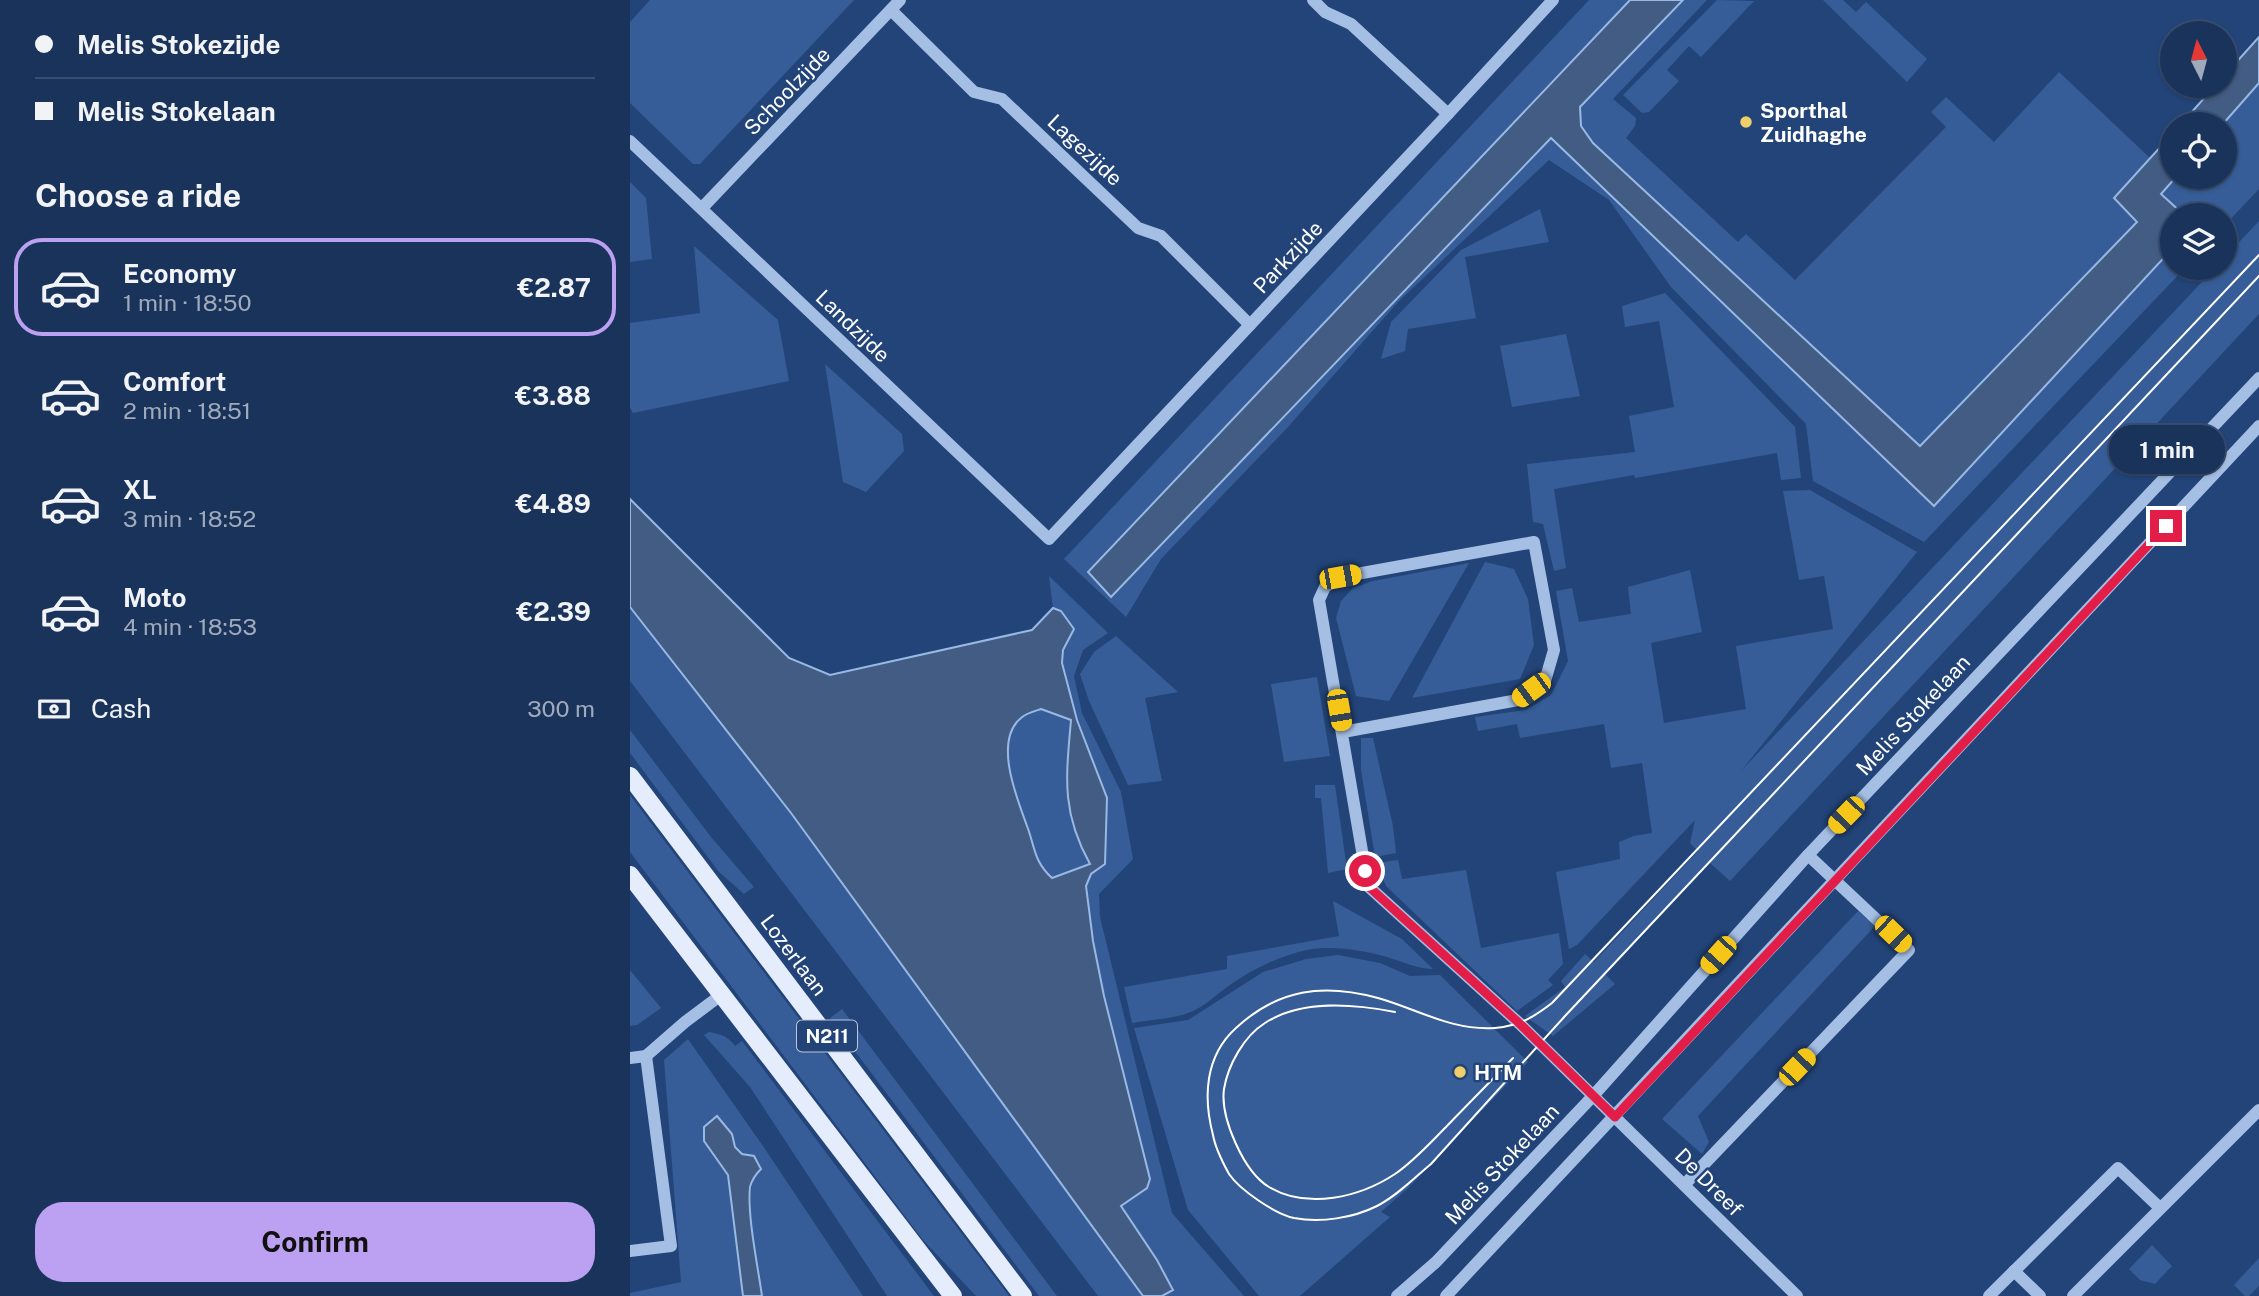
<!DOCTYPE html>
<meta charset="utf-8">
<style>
:root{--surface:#1a335b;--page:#273f64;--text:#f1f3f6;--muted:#9faabb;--line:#384e71;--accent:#bca0f2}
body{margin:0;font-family:"Public Sans",sans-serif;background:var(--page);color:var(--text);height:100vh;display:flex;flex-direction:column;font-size:26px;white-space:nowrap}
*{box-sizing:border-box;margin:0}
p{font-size:23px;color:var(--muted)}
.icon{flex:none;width:38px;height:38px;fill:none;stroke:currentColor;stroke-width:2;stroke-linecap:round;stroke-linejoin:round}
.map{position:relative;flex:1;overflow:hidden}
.details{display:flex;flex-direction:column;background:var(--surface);width:630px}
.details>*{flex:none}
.banner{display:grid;align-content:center;height:154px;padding:0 35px;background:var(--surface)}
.needle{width:46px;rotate:354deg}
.buttons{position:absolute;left:1530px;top:21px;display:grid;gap:14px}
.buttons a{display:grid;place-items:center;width:77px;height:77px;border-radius:50%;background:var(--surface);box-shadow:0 2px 5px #0004,0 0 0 2px var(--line);font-size:35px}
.end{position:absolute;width:32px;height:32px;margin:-16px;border:9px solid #e11d48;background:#fff;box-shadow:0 0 0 4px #fff}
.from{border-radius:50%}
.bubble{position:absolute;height:49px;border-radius:24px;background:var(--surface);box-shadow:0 2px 5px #0004,0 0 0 2px var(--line);font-size:23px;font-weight:700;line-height:49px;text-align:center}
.car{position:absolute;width:21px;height:42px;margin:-21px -10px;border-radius:9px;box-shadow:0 0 5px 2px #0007;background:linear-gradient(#f5c518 24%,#345 0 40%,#f5c518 0 76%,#345 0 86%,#f5c518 0)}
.banner b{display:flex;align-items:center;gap:24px;height:66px;font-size:26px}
.banner b+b{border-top:2px solid var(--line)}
.banner i{width:18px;height:18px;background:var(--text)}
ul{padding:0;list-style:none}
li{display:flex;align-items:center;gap:21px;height:98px;margin:0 14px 10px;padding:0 21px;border:4px solid transparent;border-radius:28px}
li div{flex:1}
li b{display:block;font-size:26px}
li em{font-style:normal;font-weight:700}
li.current{border-color:var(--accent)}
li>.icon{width:63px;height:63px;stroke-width:1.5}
h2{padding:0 35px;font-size:32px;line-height:84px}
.pay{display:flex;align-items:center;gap:18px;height:77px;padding:0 35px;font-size:26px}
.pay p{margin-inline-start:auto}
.primary-button{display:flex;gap:14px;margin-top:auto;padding:14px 35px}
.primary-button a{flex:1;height:80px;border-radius:28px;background:var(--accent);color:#111;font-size:28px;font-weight:700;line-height:80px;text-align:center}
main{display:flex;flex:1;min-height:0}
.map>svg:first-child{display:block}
</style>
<main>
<section class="details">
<div class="banner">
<b><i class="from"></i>Melis Stokezijde</b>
<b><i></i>Melis Stokelaan</b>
</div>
<h2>Choose a ride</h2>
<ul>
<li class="current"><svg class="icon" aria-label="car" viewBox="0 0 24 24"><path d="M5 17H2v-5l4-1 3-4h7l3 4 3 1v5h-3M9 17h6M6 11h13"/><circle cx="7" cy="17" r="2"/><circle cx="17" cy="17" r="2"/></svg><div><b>Economy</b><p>1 min · 18:50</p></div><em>€2.87</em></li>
<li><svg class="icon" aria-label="car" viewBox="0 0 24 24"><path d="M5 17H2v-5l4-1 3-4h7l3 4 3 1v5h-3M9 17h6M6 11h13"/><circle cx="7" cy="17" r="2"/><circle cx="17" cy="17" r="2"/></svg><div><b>Comfort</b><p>2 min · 18:51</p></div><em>€3.88</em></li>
<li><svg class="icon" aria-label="car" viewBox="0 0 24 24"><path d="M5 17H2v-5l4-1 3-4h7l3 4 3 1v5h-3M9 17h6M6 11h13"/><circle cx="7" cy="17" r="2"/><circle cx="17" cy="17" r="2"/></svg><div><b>XL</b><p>3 min · 18:52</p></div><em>€4.89</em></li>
<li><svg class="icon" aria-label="car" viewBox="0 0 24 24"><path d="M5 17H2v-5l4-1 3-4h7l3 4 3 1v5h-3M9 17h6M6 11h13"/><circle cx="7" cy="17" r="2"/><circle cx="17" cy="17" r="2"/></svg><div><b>Moto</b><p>4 min · 18:53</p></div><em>€2.39</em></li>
</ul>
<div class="pay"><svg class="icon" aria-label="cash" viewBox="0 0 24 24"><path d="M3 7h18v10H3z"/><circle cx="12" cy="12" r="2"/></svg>Cash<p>300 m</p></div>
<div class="primary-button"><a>Confirm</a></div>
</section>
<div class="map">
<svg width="1629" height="1296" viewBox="0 0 1629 1296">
<rect width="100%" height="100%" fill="#234479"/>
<!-- green -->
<g fill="#365d97">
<polygon points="20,0 224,0 70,164 63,164 0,103 0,22"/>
<polygon points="959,0 1000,0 458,572 481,597 921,138 1304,506 1542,249 1542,268 1555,268 1294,542 1183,481 1176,424 1041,287 979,200 919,160 768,302 658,427 531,559 496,617 434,559"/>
<polygon points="1053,0 1077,0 983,99 1006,118 1005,126 996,138 1108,242 1116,234 1165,280 1316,127 1301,112 1316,97 1364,142 1429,72 1520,158 1485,198 1507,221 1290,447 963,143 951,126 950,107"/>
<polygon points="1087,0 1124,1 1071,57 1059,46 1037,70 1049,81 1019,112 1012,113 993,95"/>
<polygon points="1193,0 1213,0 1226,12 1236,2 1297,59 1277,82"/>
<polygon points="1629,83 1629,189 1594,226 1594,215 1554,215 1531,194 1546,177 1594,177 1593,124"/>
<polygon points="0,182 16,198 22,259 0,262"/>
<polygon points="910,209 919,242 835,257 846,318 778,329 775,351 751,359 761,322 831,250"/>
<polygon points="1629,221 1629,314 1100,881 1080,863 975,974 985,984 923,1036 895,1016 935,987 931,981 955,954 964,962 1068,851 1060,843 1065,820 947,945 939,949 926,872 990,859 989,842 1004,836 1022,833 1012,763 981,768 974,724 890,738 887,724 848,731 845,717 896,710 921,695 938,661 926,591 942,588 949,622 1001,614 998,587 1060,570 1072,632 1021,643 1034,723 1116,709 1106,646 1203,629 1194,576 1169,580 1153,491 1180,490 1287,552 1111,771 1585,268 1594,268 1594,258"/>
<polygon points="64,246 148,320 159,381 3,413 0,408 0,323 70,313"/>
<polygon points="1035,293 1165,427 1171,478 1151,480 1147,453 1005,478 1004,475 924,489 936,568 924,571 913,524 903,522 897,464 1005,452 999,416 1044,407 1029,321 995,327 992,306"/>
<polygon points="936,334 950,396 882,407 870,346"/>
<polygon points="195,364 272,434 274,451 236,492 213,482"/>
<polygon points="855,562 884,569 898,599 904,645 890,679 782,698"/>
<polygon points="839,563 759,701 726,696 706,618 711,601 723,588 743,581"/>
<polygon points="419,576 478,633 453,650 444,676 452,713 491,792 503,859 469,894 470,917 542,1213 614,1296 532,1296 543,1291 527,1260 491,1206 517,1188 520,1179 474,996 463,941 456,886 461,874 447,720 431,663 433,650 444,629 431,611 423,608"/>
<polygon points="0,607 161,813 513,1296 468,1296 0,681"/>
<polygon points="486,636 548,692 515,698 532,781 498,785 459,701 450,674 464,652"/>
<polygon points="687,677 700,756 654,762 641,684"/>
<path d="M411,709l30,11c-6,55 -9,95 19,144l-38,15c-18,-18 -17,-31 -25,-54 -10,-27 -34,-84 -6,-108 5,-4 14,-6 20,-8z"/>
<polygon points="0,730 81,837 124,887 114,894 89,872 0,753"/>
<polygon points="731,738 743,738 763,826 766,853 745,857 731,770"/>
<polygon points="685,785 705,785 717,869 698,873 691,798 685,798"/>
<polygon points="0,795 33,839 379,1296 346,1296 293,1240 0,852"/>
<polygon points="768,860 772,879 836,870 851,948 929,933 933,964 918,980 923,985 887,1011 756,886 746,863"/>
<path d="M703,901l69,38 31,30c-19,-1 -29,-7 -46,-12 -24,-7 -55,-12 -80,-7 -28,6 -54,19 -77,35 -15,10 -27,24 -45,29 -16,5 -36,6 -53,9l-8,-36 103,-18v-13l112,-20z"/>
<polygon points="1228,911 1245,926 1068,1116 1079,1142 1072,1154 1032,1119"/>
<polygon points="708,955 750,963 780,976 810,975 898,1062 778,1188 751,1212 760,1217 670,1296 629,1296 558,1210 504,1028 558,1020 633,972 676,959"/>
<polygon points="0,970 31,1008 7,1025 0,1026"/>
<polygon points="212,1009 427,1296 409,1296 200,1018"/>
<path d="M79,1032c12,2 19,4 26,14l7,-5 192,255h-47l-137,-209 -46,-52z"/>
<path d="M58,1039l77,110 98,147h-101c-4,-31 -18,-92 -8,-120l-22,-36 -28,1 24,34 15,121h-113v-3l51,-11 -17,-222z"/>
<polygon points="1522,1245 1542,1266 1525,1284 1510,1280 1499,1269"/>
<polygon points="1629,1258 1629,1286 1619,1296 1615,1296 1604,1285"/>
</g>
<!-- water -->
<g fill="#435c83" stroke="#99b9e5" stroke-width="2" fill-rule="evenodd">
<polygon points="1000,0 1053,0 950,107 951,126 963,143 1290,446 1507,222 1484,198 1542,134 1542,177 1546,177 1531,194 1554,215 1542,215 1542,249 1304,506 921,138 481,597 458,572"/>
<polygon points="1629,37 1629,83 1593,124 1551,124 1585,86 1594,86 1594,76"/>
<path d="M0,499l159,159 41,17 202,-45 21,-22 8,3 13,18 -11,21 -1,13 15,57 30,78 -2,66 -14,10 -5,12 7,55 11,55 46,183 -3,9 -26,18 36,54 16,30 -11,6h-19l-352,-483 -161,-206zM411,709l30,11c-5,57 -10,92 19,144l-38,14c-18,-16 -17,-31 -25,-52 -10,-28 -34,-85 -6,-108 5,-5 14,-7 20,-9z"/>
<path d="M87,1116l15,18 3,13 7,7 12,2 7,13c-5,5 -9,10 -11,18 -3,28 8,80 12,109h-19l-15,-121 -24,-34v-14z"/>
</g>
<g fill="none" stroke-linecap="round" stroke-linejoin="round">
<!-- minor -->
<g stroke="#a5bfe4" stroke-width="12">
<polyline points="683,0 695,12 721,24 818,114"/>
<polyline points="261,10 344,92 372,99 508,228 531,236 620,325"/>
<polyline points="0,141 419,539 818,114 923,0"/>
<polyline points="72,208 270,0"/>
<polyline points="713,732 888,700 915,681 924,650 904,542 710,577 695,587 689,600 738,886 890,1024 1167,1296"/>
<polyline points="16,1056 55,1022 91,995"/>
<polyline points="0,1058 16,1056"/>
<polyline points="1055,1184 1279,950 1178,855"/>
<polyline points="0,1251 41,1246 16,1056"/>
<polyline points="1384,1271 1410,1296"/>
<polyline points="767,1296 806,1262 963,1096 1178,855 1629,378"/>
<polyline points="816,1296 1629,426"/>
<polyline points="1359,1296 1488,1168 1530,1208"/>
<polyline points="1443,1296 1629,1110"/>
</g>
<!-- major -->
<g stroke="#e5edfc" stroke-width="18">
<polyline points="0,776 393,1296"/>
<polyline points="0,875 323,1296"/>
</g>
<!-- tram -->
<g stroke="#fff" stroke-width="2">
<path d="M1629,255l-707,748c-18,14 -33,23 -57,25 -43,3 -78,-19 -117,-30 -55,-15 -100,-9 -142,30 -31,28 -33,69 -23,107 2,12 10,28 16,39 11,16 46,40 65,44 27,5 59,0 83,-12 20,-10 37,-28 54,-42l134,-148 694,-740"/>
<path d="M765,1012c-41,-8 -93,-13 -130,11 -21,13 -37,42 -41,66 -4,29 20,83 45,98 39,23 91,10 126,-13 19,-13 35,-31 51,-47 22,-23 45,-46 67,-69"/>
</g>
</g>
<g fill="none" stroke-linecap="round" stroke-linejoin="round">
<!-- route -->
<polyline stroke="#e11d48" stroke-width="9" points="735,871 738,886 890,1024 985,1117 1536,526"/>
</g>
<!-- markers -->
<g fill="#efcf68" stroke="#234479" stroke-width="2.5">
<circle cx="1116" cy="122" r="7"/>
<circle cx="830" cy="1072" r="7"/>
</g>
<g text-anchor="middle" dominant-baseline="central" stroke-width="5" stroke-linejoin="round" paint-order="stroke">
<!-- shield labels -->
<rect fill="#234479" stroke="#bdc7d7" stroke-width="2" x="167" y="1020.5" width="60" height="31" rx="5"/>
<g font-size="19" font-weight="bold" fill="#fff">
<text x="197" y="1036">N211</text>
</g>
<!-- street labels -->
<g font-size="21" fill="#fff" stroke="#234479">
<text transform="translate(157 91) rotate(-46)">Schoolzijde</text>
<text transform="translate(455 150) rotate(43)">Lagezijde</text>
<text transform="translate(658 257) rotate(-47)">Parkzijde</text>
<text transform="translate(223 326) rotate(44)">Landzijde</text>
<text transform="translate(1283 715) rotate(-47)">Melis Stokelaan</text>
<text transform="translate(164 955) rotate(53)">Lozerlaan</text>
<text transform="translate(872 1164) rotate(-47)">Melis Stokelaan</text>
<text transform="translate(1079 1182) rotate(45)">De Dreef</text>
</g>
<!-- poi labels -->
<g font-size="21" font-weight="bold" fill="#fff" stroke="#234479" text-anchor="start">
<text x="1130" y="110">Sporthal<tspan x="1130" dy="24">Zuidhaghe</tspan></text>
<text x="844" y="1072">HTM</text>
</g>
</g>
</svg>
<div class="buttons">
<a><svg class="needle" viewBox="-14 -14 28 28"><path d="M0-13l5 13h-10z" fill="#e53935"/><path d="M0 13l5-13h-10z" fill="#9faabb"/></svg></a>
<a><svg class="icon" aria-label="locate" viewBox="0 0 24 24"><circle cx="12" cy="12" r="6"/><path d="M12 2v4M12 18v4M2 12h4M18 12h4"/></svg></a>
<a><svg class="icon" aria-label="layers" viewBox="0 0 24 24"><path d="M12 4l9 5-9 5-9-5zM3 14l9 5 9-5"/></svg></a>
</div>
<i class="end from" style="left:735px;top:871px"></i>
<i class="end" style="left:1536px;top:526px"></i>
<div class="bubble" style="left:1479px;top:425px;width:116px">1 min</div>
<i class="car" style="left:710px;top:577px;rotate:80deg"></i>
<i class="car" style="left:901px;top:690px;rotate:234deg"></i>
<i class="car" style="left:709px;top:710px;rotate:170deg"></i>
<i class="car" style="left:1216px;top:815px;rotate:224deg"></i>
<i class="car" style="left:1263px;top:934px;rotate:134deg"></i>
<i class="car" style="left:1088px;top:955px;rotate:222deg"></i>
<i class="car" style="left:1167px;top:1067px;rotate:44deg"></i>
</div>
</main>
